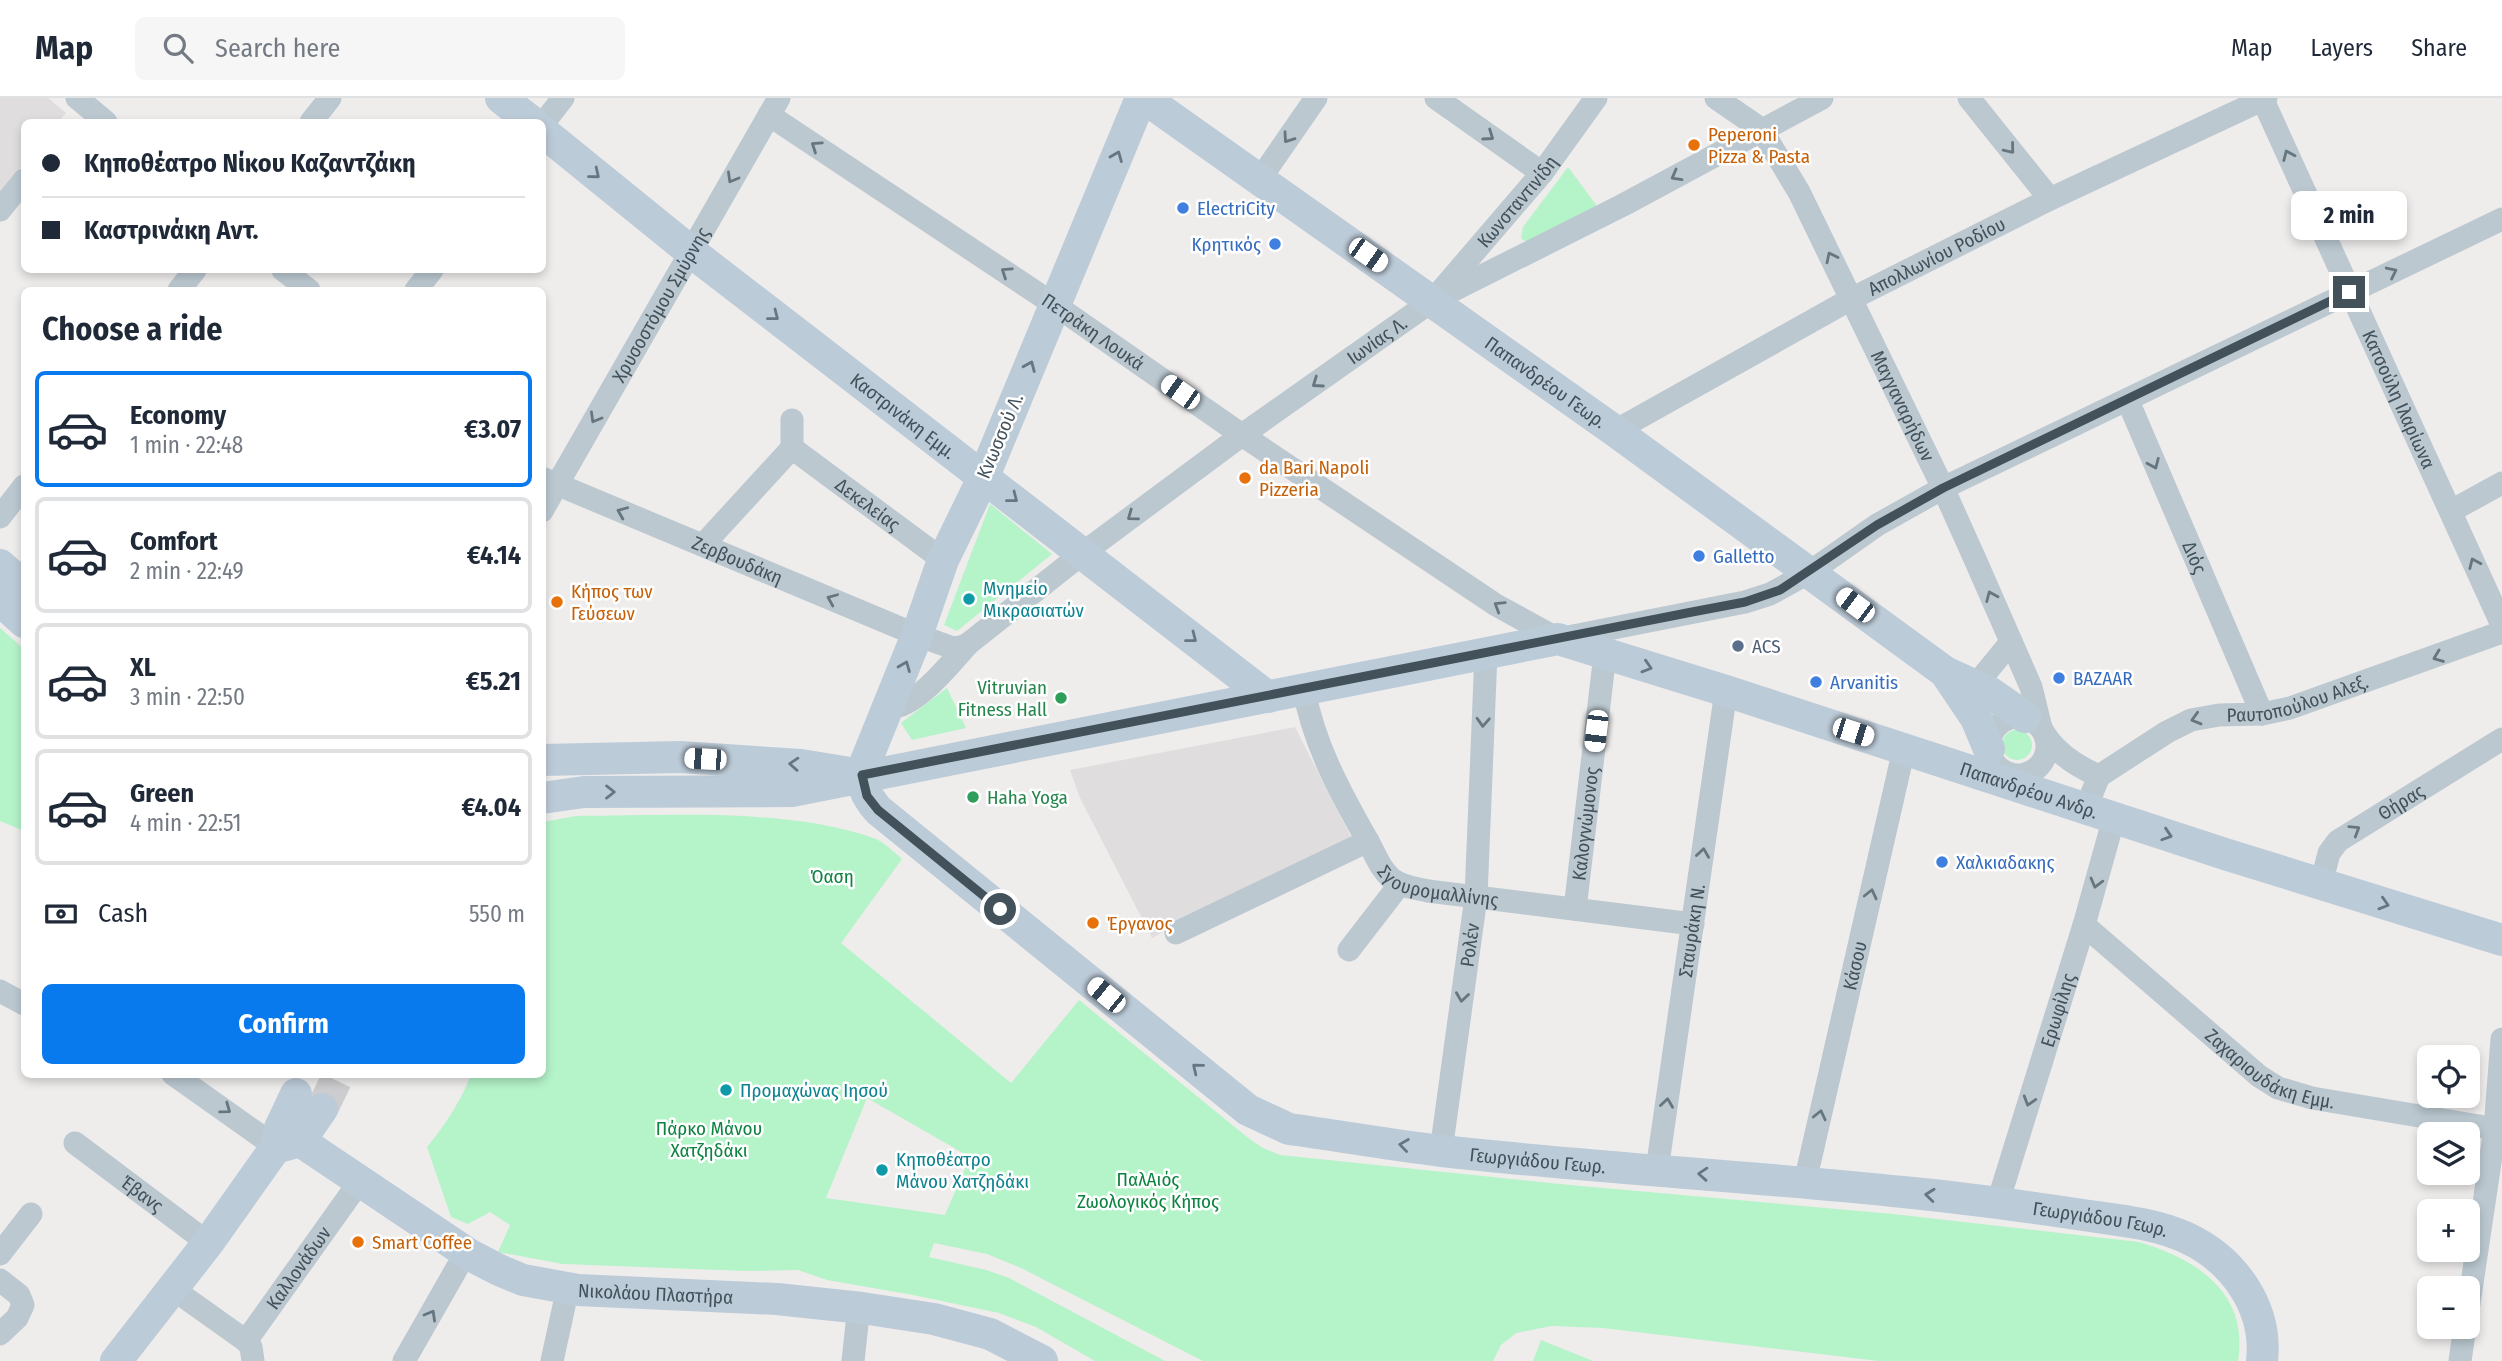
<!DOCTYPE html>
<meta charset="utf-8">
<style>
:root{--surface:#fff;--page:#f6f6f7;--text:#1f2937;--muted:#747a83;--line:#e0e1e3;--accent:#087aed}
body{margin:0;font-family:"Fira Sans Condensed",sans-serif;background:var(--page);color:var(--text);height:100vh;display:flex;flex-direction:column;font-size:26px;white-space:nowrap}
*{box-sizing:border-box;margin:0}
p{font-size:23px;color:var(--muted)}
.icon{flex:none;width:38px;height:38px;fill:none;stroke:currentColor;stroke-width:2;stroke-linecap:round;stroke-linejoin:round}
.map{position:relative;flex:1;overflow:hidden}
.side{position:absolute;left:21px;top:189px;width:525px;height:791px;display:flex;flex-direction:column;background:var(--surface);border-radius:10px;box-shadow:0 4px 10px #0003}
.side>*{flex:none}
.banner{position:absolute;left:21px;top:21px;width:525px;height:154px;border-radius:10px;box-shadow:0 4px 10px #0003;display:grid;align-content:center;height:154px;padding:0 21px;background:var(--surface)}
.fabs{position:absolute;left:2417px;top:947px;display:grid;gap:14px}
.fabs a{display:grid;place-items:center;width:63px;height:63px;border-radius:10px;background:var(--surface);box-shadow:0 4px 10px #0003;font-size:35px}
.end{position:absolute;width:32px;height:32px;margin:-16px;border:9px solid #43515b;background:#fff;box-shadow:0 0 0 4px #fff}
.from{border-radius:50%}
.bubble{position:absolute;height:49px;border-radius:10px;background:var(--surface);box-shadow:0 4px 10px #0003;font-size:23px;font-weight:700;line-height:49px;text-align:center}
.car{position:absolute;width:21px;height:42px;margin:-21px -10px;border-radius:9px;box-shadow:0 0 5px 2px #0007;background:linear-gradient(#fff 24%,#345 0 40%,#fff 0 76%,#345 0 86%,#fff 0)}
.banner b{display:flex;align-items:center;gap:24px;height:66px;font-size:26px}
.banner b+b{border-top:2px solid var(--line)}
.banner i{width:18px;height:18px;background:var(--text)}
ul{padding:0;list-style:none}
li{display:flex;align-items:center;gap:21px;height:116px;margin:0 14px 10px;padding:0 7px;border:4px solid var(--line);border-radius:10px}
li div{flex:1}
li b{display:block;font-size:26px}
li em{font-style:normal;font-weight:700}
li.active{border-color:var(--accent)}
li>.icon{width:63px;height:63px;stroke-width:1.5}
h2{padding:0 21px;font-size:32px;line-height:84px}
.pay{display:flex;align-items:center;gap:18px;height:77px;padding:0 21px;font-size:26px}
.pay p{margin-inline-start:auto}
.action{display:flex;gap:14px;margin-top:auto;padding:14px 21px}
.action a{flex:1;height:80px;border-radius:10px;background:var(--accent);color:#fff;font-size:28px;font-weight:700;line-height:80px;text-align:center}
header{display:flex;align-items:center;gap:42px;box-sizing:border-box;height:98px;padding:0 35px;background:var(--surface);border-bottom:2px solid var(--line)}
header strong{font-size:33px}
nav{display:flex;gap:38px;margin-inline-start:auto;font-size:24px}
.search{width:490px;height:63px;background:var(--page);display:flex;align-items:center;gap:18px;box-sizing:border-box;padding:0 24px;border-radius:10px;color:var(--muted);font-size:26px}
.map>svg:first-child{display:block}
</style>
<header>
<strong>Map</strong>
<div class="search"><svg class="icon" aria-label="search" viewBox="0 0 24 24"><circle cx="10" cy="10" r="6"/><path d="M15 15l6 6"/></svg>Search here</div>
<nav><a>Map</a><a>Layers</a><a>Share</a></nav>
</header>
<div class="map">
<svg width="2502" height="1263" viewBox="0 0 2502 1263">
<rect width="100%" height="100%" fill="#efecec"/>
<!-- education -->
<g fill="#e0ddde">
<polygon points="0,0 48,0 66,15 58,24 24,24 24,65 0,95"/>
<polygon points="1295,629 1351,739 1152,840 1080,700 1070,672"/>
</g>
<!-- green -->
<g fill="#b5f3c9" fill-rule="evenodd">
<polygon points="1568,69 1597,108 1526,144 1521,140 1523,129"/>
<polygon points="990,406 1052,456 957,533 944,527"/>
<polygon points="0,530 24,551 24,733 0,723"/>
<polygon points="947,590 966,630 912,642 901,625"/>
<circle cx="2017" cy="647" r="15"/>
<path d="M576,718c92,0 213,-9 300,23 9,4 18,13 26,20l-61,84 170,140 68,-83 168,137 14,10 19,8 290,30 323,29 246,28c57,17 110,50 99,119h-359l-276,-33 -52,-2 -35,7 -15,12 -8,16h-290l-182,-93 -34,-14 -53,-11 -5,14 57,13 23,8 156,83h-70l-59,-34 -37,-14 -86,-18 -86,-15 -29,-10 -53,1 -182,-7 -65,-12 12,-27 -20,-13 -22,12 -17,-7 -24,-70c19,-23 33,-45 44,-72l71,-1 1,-252zM867,1000l103,59 -25,58 -119,-17z"/>
<polygon points="1541,1242 1593,1263 1533,1263"/>
</g>
<g fill="none" stroke-linecap="round" stroke-linejoin="round">
<!-- secondary-tunnel -->
<polyline stroke="#cdcdcf" stroke-width="32" stroke-dasharray="32 16" stroke-linecap="butt" points="322,1011 339,976"/>
<!-- street -->
<g stroke="#bbc8d0" stroke-width="23">
<polyline points="77,0 106,24"/>
<polyline points="1436,0 1542,75"/>
<path id="s1" d="M1716,0l45,31 38,63 144,296 31,69 57,130 10,41"/>
<polyline points="1969,0 2050,101"/>
<path id="s2" d="M2262,0l240,527"/>
<path id="s3" d="M769,17l286,190 187,130 254,170 62,34 187,-37 25,-8 40,-22 67,-47 66,-37 559,-269"/>
<polyline points="311,24 330,0"/>
<polyline points="542,27 563,0"/>
<polyline points="1260,81 1316,0"/>
<polyline points="0,112 24,82"/>
<polyline points="283,172 309,192"/>
<polyline points="179,192 195,172"/>
<polyline points="416,192 432,172"/>
<path id="s4" d="M1440,194l102,-119 54,-75"/>
<path id="s5" d="M2128,303l134,313"/>
<polyline points="792,322 792,350"/>
<path id="s6" d="M1615,333l236,-132 199,-100 216,-101"/>
<path id="s7" d="M542,380l375,157 36,13 8,-1 7,-3 115,-91 159,-118 190,-134 191,-96 199,-107"/>
<path id="s8" d="M542,413l237,-413"/>
<polyline points="2451,413 2502,385"/>
<polyline points="0,419 24,388"/>
<path id="s9" d="M703,447l89,-97 151,112"/>
<polyline points="1979,588 1984,577 2011,544"/>
<path id="s10" d="M1304,592c10,54 35,100 62,148 9,15 13,30 26,41 10,8 23,9 36,12l265,33"/>
<path d="M888,610c27,1 63,-45 80,-64"/>
<circle cx="2018" cy="648" r="29"/>
<path d="M2045,637c13,19 33,32 54,41l-13,32"/>
<path id="s11" d="M2099,678l68,-44 24,-12 28,-5 43,-1 28,-6 212,-76"/>
<path id="s12" d="M2321,786l8,-31 9,-12 164,-102"/>
<path id="s13" d="M1575,811l30,-255"/>
<path id="s14" d="M2084,827l175,151 19,12 34,10 190,32"/>
<polyline points="1176,835 1368,743"/>
<polyline points="1349,852 1400,786"/>
<polyline points="0,893 24,906"/>
<polyline points="173,976 276,1049"/>
<path id="s15" d="M75,1045l133,100"/>
<path id="s16" d="M1441,1053l35,-254 10,-244"/>
<path id="s17" d="M1657,1072l69,-479"/>
<path id="s18" d="M1805,1084l99,-433"/>
<path id="s19" d="M1998,1104l86,-277 30,-107"/>
<polyline points="0,1156 31,1116"/>
<polyline points="0,1182 19,1197 23,1207 17,1220 0,1236"/>
<polyline points="173,1191 246,1243"/>
<polyline points="2468,1212 2495,1031 2502,941"/>
<path id="s20" d="M253,1263l-2,-14 -5,-6 104,-146"/>
<polyline points="404,1263 457,1170"/>
<polyline points="552,1263 564,1208"/>
<polyline points="853,1263 857,1226"/>
<polyline points="2460,1263 2465,1228"/>
</g>
<!-- secondary -->
<g stroke="#bccbd8" stroke-width="32">
<polyline points="501,0 532,24"/>
<path id="s21" d="M1141,0l-157,378 -41,84 -26,75 -53,131c-5,17 3,31 14,44l370,300 41,19c51,7 102,16 153,22 153,17 308,25 461,41 61,6 120,14 180,23 34,5 71,8 104,23 47,22 81,70 75,123"/>
<path id="s22" d="M1144,0l471,333 330,241 44,20 36,25"/>
<path id="s23" d="M542,33l148,120 578,446"/>
<polyline points="0,467 24,488"/>
<polyline points="0,502 24,524"/>
<polyline points="1945,574 1976,620 1989,651"/>
<polyline points="542,662 680,659 801,667 850,675"/>
<path id="s24" d="M542,700l42,-6 208,-1 766,-152 168,52 502,164 274,85"/>
<path id="s25" d="M300,1043l170,114 29,15 24,10 55,10 199,9 85,9 72,11 56,15 52,27"/>
<polyline points="282,1048 300,1043 322,1011"/>
<polyline points="116,1263 208,1145 276,1049 280,1030 296,996"/>
</g>
</g>
<!-- one-way arrows -->
<defs><path id="oneway-chevron" d="M-2-3.5L2.5 0L-2 3.5" fill="none" stroke-width="1.6" stroke-linecap="round" stroke-linejoin="round" transform="scale(1.75)"/></defs>
<g stroke="#67757e">
<use href="#oneway-chevron" transform="translate(1489 38) rotate(35)"/>
<use href="#oneway-chevron" transform="translate(1288 40) rotate(125)"/>
<use href="#oneway-chevron" transform="translate(816 48) rotate(-146)"/>
<use href="#oneway-chevron" transform="translate(2010 51) rotate(51)"/>
<use href="#oneway-chevron" transform="translate(2288 57) rotate(-114)"/>
<use href="#oneway-chevron" transform="translate(1676 78) rotate(151)"/>
<use href="#oneway-chevron" transform="translate(732 80) rotate(120)"/>
<use href="#oneway-chevron" transform="translate(1831 159) rotate(-116)"/>
<use href="#oneway-chevron" transform="translate(1006 174) rotate(-146)"/>
<use href="#oneway-chevron" transform="translate(2392 174) rotate(-26)"/>
<use href="#oneway-chevron" transform="translate(1317 285) rotate(145)"/>
<use href="#oneway-chevron" transform="translate(595 320) rotate(120)"/>
<use href="#oneway-chevron" transform="translate(2154 366) rotate(67)"/>
<use href="#oneway-chevron" transform="translate(622 414) rotate(-157)"/>
<use href="#oneway-chevron" transform="translate(1132 418) rotate(144)"/>
<use href="#oneway-chevron" transform="translate(2474 465) rotate(-114)"/>
<use href="#oneway-chevron" transform="translate(1991 498) rotate(-113)"/>
<use href="#oneway-chevron" transform="translate(832 501) rotate(-157)"/>
<use href="#oneway-chevron" transform="translate(1499 508) rotate(-148)"/>
<use href="#oneway-chevron" transform="translate(2438 559) rotate(159)"/>
<use href="#oneway-chevron" transform="translate(2196 621) rotate(164)"/>
<use href="#oneway-chevron" transform="translate(1483 624) rotate(93)"/>
<use href="#oneway-chevron" transform="translate(2355 732) rotate(-32)"/>
<use href="#oneway-chevron" transform="translate(1703 755) rotate(-82)"/>
<use href="#oneway-chevron" transform="translate(2096 785) rotate(105)"/>
<use href="#oneway-chevron" transform="translate(1871 796) rotate(-77)"/>
<use href="#oneway-chevron" transform="translate(1462 899) rotate(98)"/>
<use href="#oneway-chevron" transform="translate(2029 1003) rotate(107)"/>
<use href="#oneway-chevron" transform="translate(1667 1005) rotate(-82)"/>
<use href="#oneway-chevron" transform="translate(226 1011) rotate(36)"/>
<use href="#oneway-chevron" transform="translate(1820 1017) rotate(-77)"/>
<use href="#oneway-chevron" transform="translate(431 1217) rotate(-60)"/>
</g>
<g stroke="#677680">
<use href="#oneway-chevron" transform="translate(1117 58) rotate(-68)"/>
<use href="#oneway-chevron" transform="translate(595 76) rotate(39)"/>
<use href="#oneway-chevron" transform="translate(774 218) rotate(38)"/>
<use href="#oneway-chevron" transform="translate(1030 268) rotate(-67)"/>
<use href="#oneway-chevron" transform="translate(1013 400) rotate(38)"/>
<use href="#oneway-chevron" transform="translate(1192 540) rotate(38)"/>
<use href="#oneway-chevron" transform="translate(905 568) rotate(-68)"/>
<use href="#oneway-chevron" transform="translate(1647 569) rotate(17)"/>
<use href="#oneway-chevron" transform="translate(794 666) rotate(-176)"/>
<use href="#oneway-chevron" transform="translate(610 694)"/>
<use href="#oneway-chevron" transform="translate(2167 737) rotate(18)"/>
<use href="#oneway-chevron" transform="translate(2384 806) rotate(17)"/>
<use href="#oneway-chevron" transform="translate(1197 970) rotate(-141)"/>
<use href="#oneway-chevron" transform="translate(1404 1047) rotate(-172)"/>
<use href="#oneway-chevron" transform="translate(1703 1076) rotate(-176)"/>
<use href="#oneway-chevron" transform="translate(1930 1097) rotate(-174)"/>
</g>
<g fill="none" stroke-linecap="round" stroke-linejoin="round">
<!-- route -->
<polyline stroke="#43515b" stroke-width="9" points="1000,811 878,712 867,698 862,677 1692,514 1745,504 1780,492 1877,427 1943,390 2349,194"/>
</g>
<!-- markers -->
<g fill="#e8710a" stroke="#fff" stroke-width="2.5">
<circle cx="1694" cy="47" r="7"/>
<circle cx="1245" cy="380" r="7"/>
<circle cx="557" cy="504" r="7"/>
<circle cx="1093" cy="825" r="7"/>
<circle cx="358" cy="1144" r="7"/>
</g>
<g fill="#3f7fe0" stroke="#fff" stroke-width="2.5">
<circle cx="1183" cy="110" r="7"/>
<circle cx="1275" cy="146" r="7"/>
<circle cx="1699" cy="458" r="7"/>
<circle cx="2059" cy="580" r="7"/>
<circle cx="1816" cy="584" r="7"/>
<circle cx="1942" cy="764" r="7"/>
</g>
<g fill="#0f9aa8" stroke="#fff" stroke-width="2.5">
<circle cx="969" cy="501" r="7"/>
<circle cx="726" cy="992" r="7"/>
<circle cx="882" cy="1072" r="7"/>
</g>
<circle fill="#5c6f8a" stroke="#fff" stroke-width="2.5" cx="1738" cy="548" r="7"/>
<g fill="#2e9e5b" stroke="#fff" stroke-width="2.5">
<circle cx="1061" cy="600" r="7"/>
<circle cx="973" cy="699" r="7"/>
</g>
<g text-anchor="middle" dominant-baseline="central" stroke-width="5" stroke-linejoin="round" paint-order="stroke">
<!-- food labels -->
<g font-size="19" fill="#c56008" stroke="#fff" text-anchor="start">
<text x="1708" y="36">Peperoni<tspan x="1708" dy="22">Pizza &amp; Pasta</tspan></text>
<text x="1259" y="369">da Bari Napoli<tspan x="1259" dy="22">Pizzeria</tspan></text>
<text x="571" y="493">Κήπος των<tspan x="571" dy="22">Γεύσεων</tspan></text>
<text x="1107" y="825">Έργανος</text>
<text x="372" y="1144">Smart Coffee</text>
</g>
<!-- street labels -->
<g font-size="19" fill="#43515b" stroke="#fff">
<text stroke="none"><textPath href="#s4" startOffset="119">Κωνσταντινίδη</textPath></text>
<text stroke="none"><textPath href="#s6" startOffset="366">Απολλωνίου Ροδίου</textPath></text>
<text stroke="none"><textPath href="#s8" startOffset="238">Χρυσοστόμου Σμύρνης</textPath></text>
<text stroke="none"><textPath href="#s3" startOffset="390">Πετράκη Λουκά</textPath></text>
<text stroke="none"><textPath href="#s7" startOffset="970">Ιωνίας Λ.</textPath></text>
<text stroke="none"><textPath href="#s22" startOffset="492">Παπανδρέου Γεωρ.</textPath></text>
<text stroke="none"><textPath href="#s2" startOffset="331">Κατσούλη Ιλαρίωνα</textPath></text>
<text stroke="none"><textPath href="#s1" startOffset="366">Μαγγαναρήδων</textPath></text>
<text stroke="none"><textPath href="#s23" startOffset="460">Καστρινάκη Εμμ.</textPath></text>
<text transform="translate(1000 338) rotate(-67)">Κνωσσού Λ.</text>
<text stroke="none"><textPath href="#s9" startOffset="226">Δεκελείας</textPath></text>
<text stroke="none"><textPath href="#s5" startOffset="170">Διός</textPath></text>
<text stroke="none"><textPath href="#s7" startOffset="212">Ζερβουδάκη</textPath></text>
<text stroke="none"><textPath href="#s11" startOffset="217">Ραυτοπούλου Αλεξ.</textPath></text>
<text stroke="none"><textPath href="#s24" startOffset="1526">Παπανδρέου Ανδρ.</textPath></text>
<text stroke="none"><textPath href="#s12" startOffset="121">Θήρας</textPath></text>
<text stroke="none"><textPath href="#s13" startOffset="86">Καλογνώμονος</textPath></text>
<text stroke="none"><textPath href="#s10" startOffset="257">Σγουρομαλλίνης</textPath></text>
<text stroke="none"><textPath href="#s17" startOffset="242">Σταυράκη Ν.</textPath></text>
<text stroke="none"><textPath href="#s16" startOffset="208">Ρολέν</textPath></text>
<text stroke="none"><textPath href="#s18" startOffset="222">Κάσου</textPath></text>
<text stroke="none"><textPath href="#s19" startOffset="201">Ερωφίλης</textPath></text>
<text stroke="none"><textPath href="#s14" startOffset="238">Ζαχαριουδάκη Εμμ.</textPath></text>
<text stroke="none"><textPath href="#s21" startOffset="1544">Γεωργιάδου Γεωρ.</textPath></text>
<text stroke="none"><textPath href="#s15" startOffset="84">Έβανς</textPath></text>
<text stroke="none"><textPath href="#s21" startOffset="2110">Γεωργιάδου Γεωρ.</textPath></text>
<text stroke="none"><textPath href="#s20" startOffset="112">Καλλονάδων</textPath></text>
<text stroke="none"><textPath href="#s25" startOffset="397">Νικολάου Πλαστήρα</textPath></text>
</g>
<!-- shop labels -->
<g font-size="19" fill="#366cbe" stroke="#fff" text-anchor="start">
<text x="1197" y="110">ElectriCity</text>
<text x="1261" y="146" text-anchor="end">Κρητικός</text>
<text x="1713" y="458">Galletto</text>
<text x="2073" y="580">BAZAAR</text>
<text x="1830" y="584">Arvanitis</text>
<text x="1956" y="764">Χαλκιαδακης</text>
</g>
<!-- culture labels -->
<g font-size="19" fill="#0d838f" stroke="#fff" text-anchor="start">
<text x="983" y="490">Μνημείο<tspan x="983" dy="22">Μικρασιατών</tspan></text>
<text x="740" y="992">Προμαχώνας Ιησού</text>
<text x="896" y="1061">Κηποθέατρο<tspan x="896" dy="22">Μάνου Χατζηδάκι</tspan></text>
</g>
<!-- service labels -->
<g font-size="19" fill="#4e5e75" stroke="#fff" text-anchor="start">
<text x="1752" y="548">ACS</text>
</g>
<!-- leisure labels -->
<g font-size="19" fill="#27864d" stroke="#fff" text-anchor="end">
<text x="1047" y="589">Vitruvian<tspan x="1047" dy="22">Fitness Hall</tspan></text>
<text x="987" y="699" text-anchor="start">Haha Yoga</text>
</g>
<!-- park labels -->
<g font-size="19" fill="#0e8341" stroke="#fff">
<text x="832" y="778">Όαση</text>
<text x="709" y="1030">Πάρκο Μάνου<tspan x="709" dy="22">Χατζηδάκι</tspan></text>
<text x="1148" y="1081">ΠαλΑιός<tspan x="1148" dy="22">Ζωολογικός Κήπος</tspan></text>
</g>
</g>
</svg>
<div class="fabs">
<a><svg class="icon" aria-label="locate" viewBox="0 0 24 24"><circle cx="12" cy="12" r="6"/><path d="M12 2v4M12 18v4M2 12h4M18 12h4"/></svg></a>
<a><svg class="icon" aria-label="layers" viewBox="0 0 24 24"><path d="M12 4l9 5-9 5-9-5zM3 14l9 5 9-5"/></svg></a>
<a>+</a>
<a>−</a>
</div>
<i class="end from" style="left:1000px;top:811px"></i>
<i class="end" style="left:2349px;top:194px"></i>
<div class="bubble" style="left:2291px;top:93px;width:116px">2 min</div>
<i class="car" style="left:1368px;top:157px;rotate:125deg"></i>
<i class="car" style="left:1180px;top:294px;rotate:305deg"></i>
<i class="car" style="left:1855px;top:507px;rotate:307deg"></i>
<i class="car" style="left:1596px;top:633px;rotate:187deg"></i>
<i class="car" style="left:1853px;top:634px;rotate:108deg"></i>
<i class="car" style="left:705px;top:661px;rotate:273deg"></i>
<i class="car" style="left:1106px;top:897px;rotate:309deg"></i>
<div class="banner">
<b><i class="from"></i>Κηποθέατρο Νίκου Καζαντζάκη</b>
<b><i></i>Καστρινάκη Αντ.</b>
</div>
<section class="side">
<h2>Choose a ride</h2>
<ul>
<li class="active"><svg class="icon" aria-label="car" viewBox="0 0 24 24"><path d="M5 17H2v-5l4-1 3-4h7l3 4 3 1v5h-3M9 17h6M6 11h13"/><circle cx="7" cy="17" r="2"/><circle cx="17" cy="17" r="2"/></svg><div><b>Economy</b><p>1 min · 22:48</p></div><em>€3.07</em></li>
<li><svg class="icon" aria-label="car" viewBox="0 0 24 24"><path d="M5 17H2v-5l4-1 3-4h7l3 4 3 1v5h-3M9 17h6M6 11h13"/><circle cx="7" cy="17" r="2"/><circle cx="17" cy="17" r="2"/></svg><div><b>Comfort</b><p>2 min · 22:49</p></div><em>€4.14</em></li>
<li><svg class="icon" aria-label="car" viewBox="0 0 24 24"><path d="M5 17H2v-5l4-1 3-4h7l3 4 3 1v5h-3M9 17h6M6 11h13"/><circle cx="7" cy="17" r="2"/><circle cx="17" cy="17" r="2"/></svg><div><b>XL</b><p>3 min · 22:50</p></div><em>€5.21</em></li>
<li><svg class="icon" aria-label="car" viewBox="0 0 24 24"><path d="M5 17H2v-5l4-1 3-4h7l3 4 3 1v5h-3M9 17h6M6 11h13"/><circle cx="7" cy="17" r="2"/><circle cx="17" cy="17" r="2"/></svg><div><b>Green</b><p>4 min · 22:51</p></div><em>€4.04</em></li>
</ul>
<div class="pay"><svg class="icon" aria-label="cash" viewBox="0 0 24 24"><path d="M3 7h18v10H3z"/><circle cx="12" cy="12" r="2"/></svg>Cash<p>550 m</p></div>
<div class="action"><a>Confirm</a></div>
</section>
</div>
